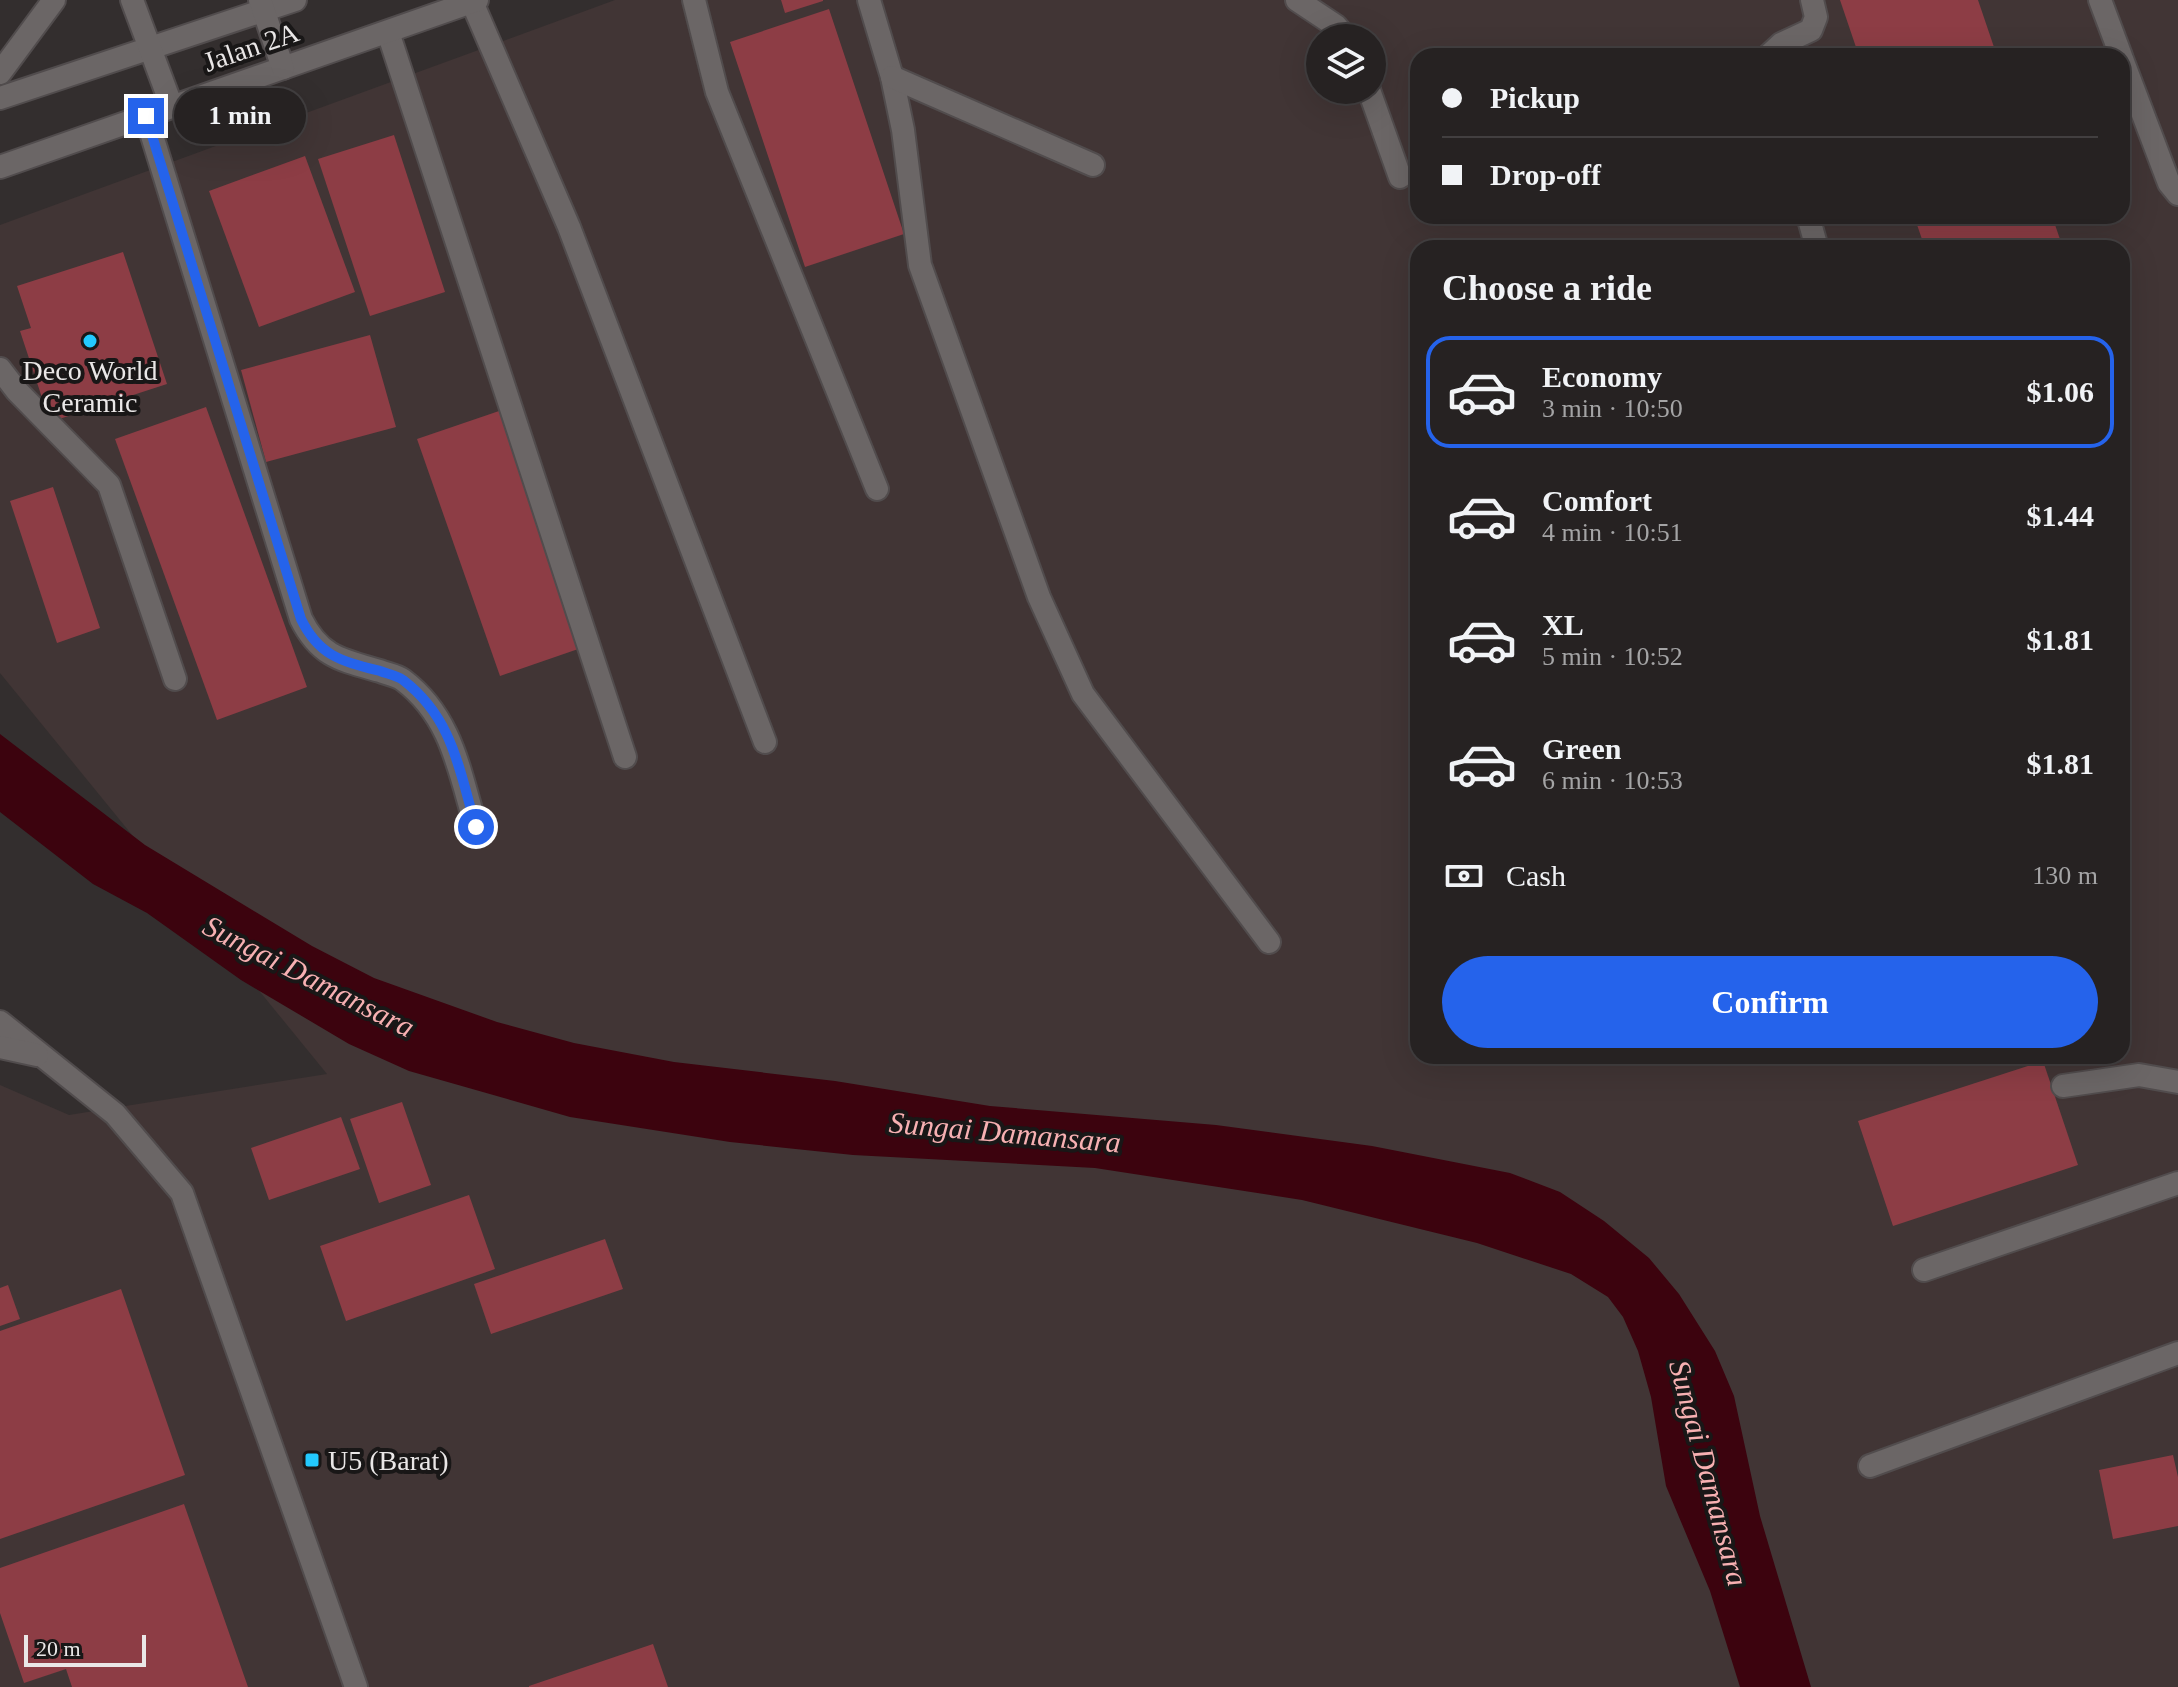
<!DOCTYPE html>
<meta charset="utf-8">
<style>
:root{--surface:#262222;--page:#322f2f;--text:#f1f3f6;--muted:#a4a4a5;--line:#423f40;--accent:#2563eb}
body{margin:0;font-family:Georgia,serif;background:var(--page);color:var(--text);height:100vh;display:flex;flex-direction:column;font-size:30px;white-space:nowrap}
*{box-sizing:border-box;margin:0}
p{font-size:26px;color:var(--muted)}
.icon{flex:none;width:44px;height:44px;fill:none;stroke:currentColor;stroke-width:2;stroke-linecap:round;stroke-linejoin:round}
.map{position:relative;flex:1;overflow:hidden}
.side{position:absolute;left:1410px;top:240px;width:720px;height:824px;display:flex;flex-direction:column;background:var(--surface);border-radius:24px;box-shadow:0 8px 32px #0002,0 0 0 2px var(--line)}
.side>*{flex:none}
.hud{position:absolute;left:1410px;top:48px;width:720px;height:176px;border-radius:24px;box-shadow:0 8px 32px #0002,0 0 0 2px var(--line);display:grid;align-content:center;height:176px;padding:0 32px;background:var(--surface)}
.buttons{position:absolute;left:1306px;top:24px;display:grid;gap:16px}
.buttons a{display:grid;place-items:center;width:80px;height:80px;border-radius:50%;background:var(--surface);box-shadow:0 8px 32px #0002,0 0 0 2px var(--line);font-size:40px}
.scale{position:absolute;left:24px;bottom:20px;width:122px;box-sizing:border-box;padding-left:8px;border:4px solid #eae7e7;border-top:0;font-size:22px;line-height:28px;white-space:nowrap;color:#eae7e7;-webkit-text-stroke:6px #191717;paint-order:stroke}
.end{position:absolute;width:36px;height:36px;margin:-18px;border:10px solid #2563eb;background:#fff;box-shadow:0 0 0 4px #fff}
.from{border-radius:50%}
.bubble{position:absolute;height:56px;border-radius:28px;background:var(--surface);box-shadow:0 8px 32px #0002,0 0 0 2px var(--line);font-size:26px;font-weight:800;line-height:56px;text-align:center}
.hud b{display:flex;align-items:center;gap:28px;height:76px;font-size:30px}
.hud b+b{border-top:2px solid var(--line)}
.hud i{width:20px;height:20px;background:var(--text)}
ul{padding:0;list-style:none}
li{display:flex;align-items:center;gap:24px;height:112px;margin:0 16px 12px;padding:0 16px;border:4px solid transparent;border-radius:24px}
li div{flex:1}
li b{display:block;font-size:30px}
li em{font-style:normal;font-weight:800}
li.current{border-color:var(--accent)}
li>.icon{width:72px;height:72px;stroke-width:1.5}
h2{padding:0 32px;font-size:36px;line-height:96px}
.pay{display:flex;align-items:center;gap:20px;height:88px;padding:0 32px;font-size:30px}
.pay p{margin-inline-start:auto}
.primary-button{display:flex;gap:16px;margin-top:auto;padding:16px 32px}
.primary-button a{flex:1;height:92px;border-radius:48px;background:var(--accent);color:#fff;font-size:32px;font-weight:800;line-height:92px;text-align:center}
.map>svg:first-child{display:block}
</style>
<div class="map">
<svg width="2178" height="1687" viewBox="0 0 2178 1687">
<rect width="100%" height="100%" fill="#332e2e"/>
<!-- built -->
<path fill="#413535" fill-rule="evenodd" d="M615,0h1563v1687h-2178v-602l69,30 258,-41 -327,-401v-448zM1320,38h52v52h-52zM1418,56h704v160h-704zM1418,248h704v808h-704z"/>
<!-- water -->
<polygon fill="#3c030e" points="0,734 145,845 312,946 374,978 497,1022 574,1043 674,1062 835,1081 990,1106 1216,1125 1372,1146 1510,1173 1560,1192 1604,1221 1649,1258 1679,1294 1715,1351 1734,1396 1760,1516 1811,1687 1740,1687 1710,1591 1666,1486 1651,1397 1638,1351 1623,1317 1608,1297 1571,1274 1477,1243 1302,1200 1095,1168 853,1155 730,1142 570,1117 409,1071 349,1044 241,980 147,913 93,884 0,812"/>
<!-- building -->
<g fill="#8d3d45">
<polygon points="781,0 823,0 823,1 785,13"/>
<polygon points="1840,0 1978,0 1997,56 1859,56"/>
<polygon points="829,9 904,234 805,267 730,42"/>
<polygon points="394,135 445,292 370,316 318,159"/>
<polygon points="305,156 355,292 259,327 209,191"/>
<polygon points="1914,216 2052,216 2063,248 1925,248"/>
<polygon points="123,252 167,384 50,422 20,331 31,328 17,286"/>
<polygon points="370,335 396,427 266,462 241,370"/>
<polygon points="206,407 307,687 217,720 115,439"/>
<polygon points="502,410 584,647 500,676 417,439"/>
<polygon points="53,487 100,628 57,643 10,501"/>
<polygon points="2043,1061 2078,1165 1893,1226 1858,1121"/>
<polygon points="402,1102 431,1185 379,1203 350,1119"/>
<polygon points="341,1117 360,1169 269,1200 251,1148"/>
<polygon points="469,1195 495,1269 346,1321 320,1246"/>
<polygon points="605,1239 623,1289 491,1334 474,1284"/>
<polygon points="8,1285 20,1319 0,1326 0,1288"/>
<polygon points="121,1289 185,1475 0,1539 0,1331"/>
<polygon points="2173,1455 2178,1477 2178,1526 2113,1539 2099,1470"/>
<polygon points="184,1504 248,1687 72,1687 66,1669 24,1683 0,1613 0,1568"/>
<polygon points="653,1644 668,1687 529,1687 529,1686"/>
</g>
<g fill="none" stroke-linecap="round" stroke-linejoin="round">
<!-- service casing -->
<g stroke="#514c4d" stroke-width="26">
<g id="service">
<polyline points="694,0 717,92 877,489"/>
<polyline points="869,0 892,77 903,130 920,265 1039,597 1083,694 1269,942"/>
<polyline points="1297,0 1336,26 1346,38"/>
<polyline points="2100,0 2121,56"/>
<polyline points="472,2 569,227 765,742"/>
<polyline points="388,32 625,757"/>
<polyline points="1768,56 1781,44 1811,30 1816,17 1812,0"/>
<polyline points="2122,59 2169,183 2178,194"/>
<polyline points="892,77 1093,165"/>
<polyline points="1369,90 1400,177"/>
<path d="M146,116l155,503c19,38 40,41 79,52 7,3 16,4 23,9 49,37 56,91 73,147"/>
<polyline points="1808,216 1817,248"/>
<polyline points="0,369 17,391 109,485 175,679"/>
<polyline points="2063,1086 2139,1075 2178,1082"/>
<polyline points="1924,1270 2178,1183"/>
<polyline points="1870,1466 2178,1353"/>
</g>
</g>
<!-- tertiary casing -->
<g stroke="#514c4d" stroke-width="26">
<g id="tertiary">
<polyline points="0,98 295,0"/>
<polyline points="0,167 477,0"/>
<polyline points="0,1022 115,1114 182,1193 356,1687"/>
<polyline points="0,1047 37,1055"/>
</g>
</g>
<!-- secondary casing -->
<g stroke="#514c4d" stroke-width="26">
<g id="secondary">
<polyline points="132,0 172,107"/>
<polyline points="260,0 283,68"/>
<polyline points="0,73 54,0"/>
</g>
</g>
<!-- service -->
<use href="#service" stroke="#6b6666" stroke-width="22"/>
<!-- tertiary -->
<use href="#tertiary" stroke="#6b6666" stroke-width="22"/>
<!-- secondary -->
<use href="#secondary" stroke="#6b6666" stroke-width="22"/>
</g>
<g fill="none" stroke-linecap="round" stroke-linejoin="round">
<!-- route -->
<path stroke="#2563eb" stroke-width="10" d="M146,116l155,503c18,37 40,42 79,52 8,3 16,4 23,9 50,38 56,90 73,147"/>
</g>
<!-- markers -->
<g fill="#23c9fe" stroke="#191717" stroke-width="3">
<circle cx="90" cy="341" r="8"/>
<rect x="304" y="1452" width="16" height="16" rx="4"/>
</g>
<g text-anchor="middle" dominant-baseline="central" stroke-width="8" stroke-linejoin="round" paint-order="stroke">
<!-- street labels -->
<g font-size="28" fill="#eae7e7" stroke="#191717">
<text transform="translate(251 47) rotate(-19)">Jalan 2A</text>
</g>
<!-- poi labels -->
<g font-size="28" fill="#eae7e7" stroke="#191717">
<text x="90" y="370">Deco World<tspan x="90" dy="32">Ceramic</tspan></text>
<text x="328" y="1460" text-anchor="start">U5 (Barat)</text>
</g>
<!-- water labels -->
<g font-size="30" font-style="italic" fill="#f7b0b2" stroke="#191717">
<text transform="translate(309 976) rotate(27)">Sungai Damansara</text>
<text transform="translate(1005 1132) rotate(5)">Sungai Damansara</text>
<text transform="translate(1709 1473) rotate(75)">Sungai Damansara</text>
</g>
</g>
</svg>
<div class="buttons">
<a><svg class="icon" aria-label="layers" viewBox="0 0 24 24"><path d="M12 4l9 5-9 5-9-5zM3 14l9 5 9-5"/></svg></a>
</div>
<div class="scale">20 m</div>
<i class="end from" style="left:476px;top:827px"></i>
<i class="end" style="left:146px;top:116px"></i>
<div class="bubble" style="left:174px;top:88px;width:132px">1 min</div>
<div class="hud">
<b><i class="from"></i>Pickup</b>
<b><i></i>Drop-off</b>
</div>
<section class="side">
<h2>Choose a ride</h2>
<ul>
<li class="current"><svg class="icon" aria-label="car" viewBox="0 0 24 24"><path d="M5 17H2v-5l4-1 3-4h7l3 4 3 1v5h-3M9 17h6M6 11h13"/><circle cx="7" cy="17" r="2"/><circle cx="17" cy="17" r="2"/></svg><div><b>Economy</b><p>3 min · 10:50</p></div><em>$1.06</em></li>
<li><svg class="icon" aria-label="car" viewBox="0 0 24 24"><path d="M5 17H2v-5l4-1 3-4h7l3 4 3 1v5h-3M9 17h6M6 11h13"/><circle cx="7" cy="17" r="2"/><circle cx="17" cy="17" r="2"/></svg><div><b>Comfort</b><p>4 min · 10:51</p></div><em>$1.44</em></li>
<li><svg class="icon" aria-label="car" viewBox="0 0 24 24"><path d="M5 17H2v-5l4-1 3-4h7l3 4 3 1v5h-3M9 17h6M6 11h13"/><circle cx="7" cy="17" r="2"/><circle cx="17" cy="17" r="2"/></svg><div><b>XL</b><p>5 min · 10:52</p></div><em>$1.81</em></li>
<li><svg class="icon" aria-label="car" viewBox="0 0 24 24"><path d="M5 17H2v-5l4-1 3-4h7l3 4 3 1v5h-3M9 17h6M6 11h13"/><circle cx="7" cy="17" r="2"/><circle cx="17" cy="17" r="2"/></svg><div><b>Green</b><p>6 min · 10:53</p></div><em>$1.81</em></li>
</ul>
<div class="pay"><svg class="icon" aria-label="cash" viewBox="0 0 24 24"><path d="M3 7h18v10H3z"/><circle cx="12" cy="12" r="2"/></svg>Cash<p>130 m</p></div>
<div class="primary-button"><a>Confirm</a></div>
</section>
</div>
